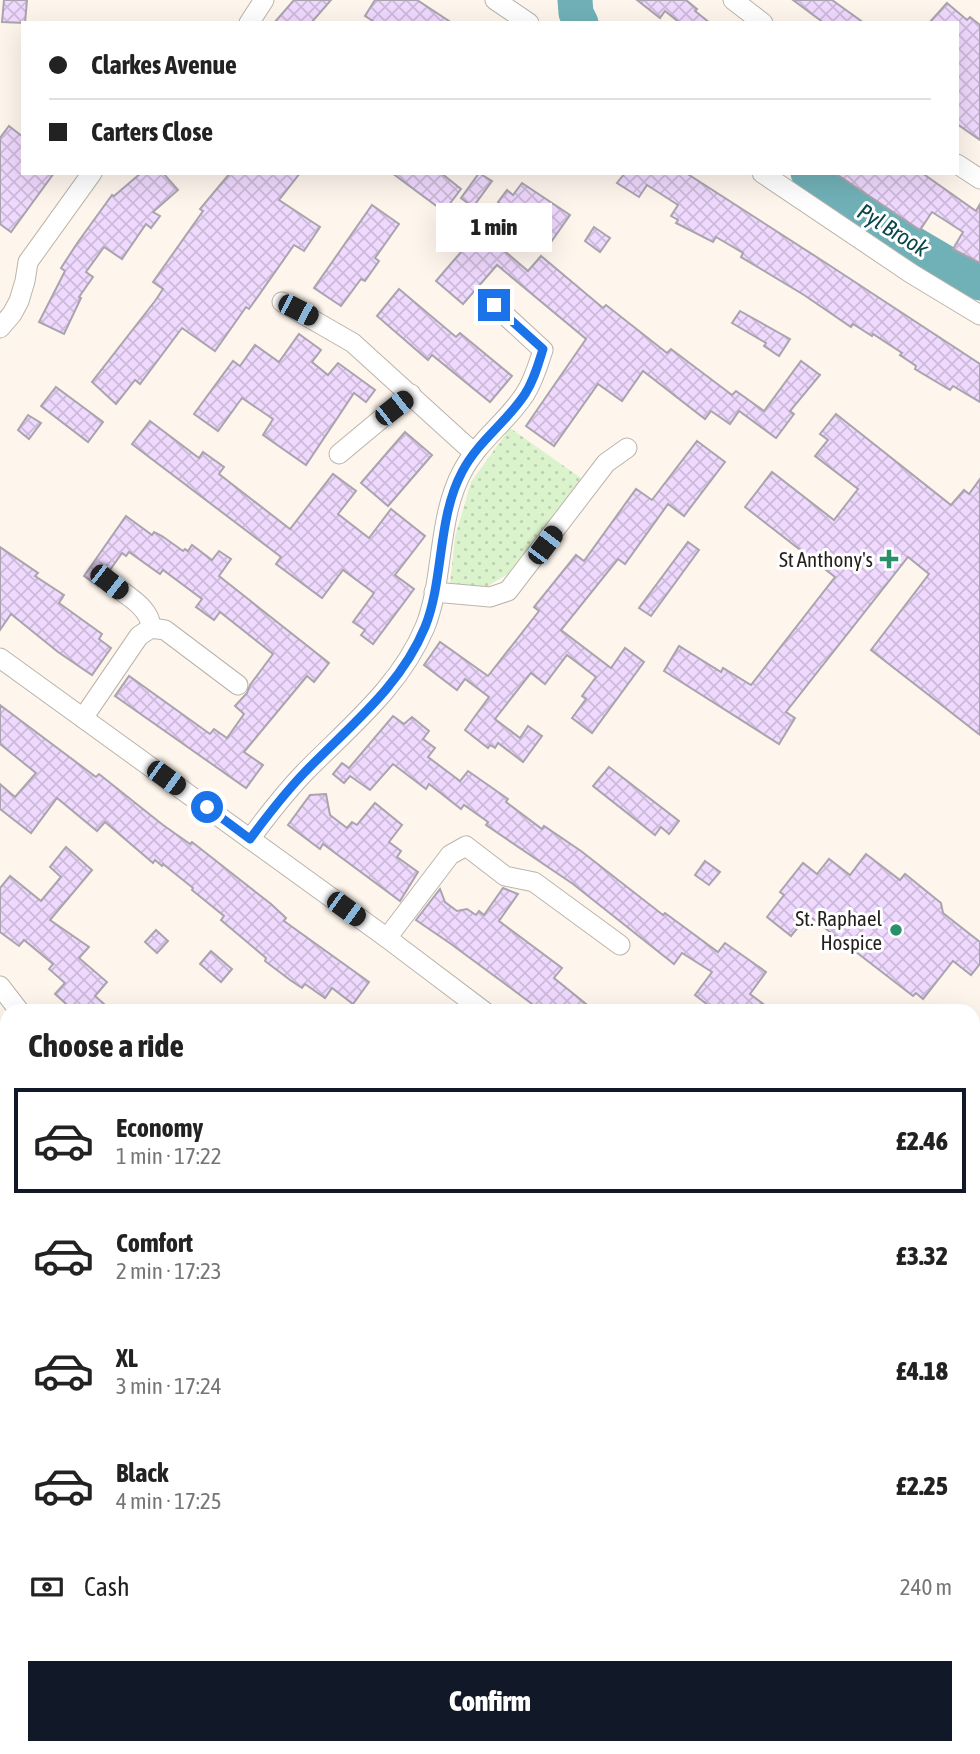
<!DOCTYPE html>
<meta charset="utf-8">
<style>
:root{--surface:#fff;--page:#f6f6f6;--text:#222;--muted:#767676;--line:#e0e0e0;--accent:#111827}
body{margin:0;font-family:"Asap Condensed",sans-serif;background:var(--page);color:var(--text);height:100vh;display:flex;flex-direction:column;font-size:26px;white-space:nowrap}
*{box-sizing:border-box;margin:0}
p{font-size:23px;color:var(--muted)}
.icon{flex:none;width:38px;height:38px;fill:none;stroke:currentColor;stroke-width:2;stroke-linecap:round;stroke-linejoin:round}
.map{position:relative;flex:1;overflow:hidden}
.details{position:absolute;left:0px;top:1004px;width:980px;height:751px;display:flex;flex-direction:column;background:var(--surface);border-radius:21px 21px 0 0;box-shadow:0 7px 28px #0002}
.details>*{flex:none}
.hud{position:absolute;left:21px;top:21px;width:938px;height:154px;border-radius:0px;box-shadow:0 7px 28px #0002;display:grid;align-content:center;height:154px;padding:0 28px;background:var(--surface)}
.end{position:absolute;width:32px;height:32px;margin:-16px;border:9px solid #1a73e8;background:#fff;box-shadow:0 0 0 4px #fff}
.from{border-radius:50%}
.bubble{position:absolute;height:49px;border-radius:0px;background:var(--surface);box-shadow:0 7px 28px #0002;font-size:23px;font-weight:800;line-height:49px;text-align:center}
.car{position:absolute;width:21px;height:42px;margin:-21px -10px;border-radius:9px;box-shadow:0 0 5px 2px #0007;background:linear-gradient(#222 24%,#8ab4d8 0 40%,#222 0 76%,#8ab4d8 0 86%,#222 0)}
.hud b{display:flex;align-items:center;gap:24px;height:66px;font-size:26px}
.hud b+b{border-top:2px solid var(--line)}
.hud i{width:18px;height:18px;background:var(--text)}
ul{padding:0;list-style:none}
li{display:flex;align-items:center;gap:21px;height:105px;margin:0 14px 10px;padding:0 14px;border:4px solid transparent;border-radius:0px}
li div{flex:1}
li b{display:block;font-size:26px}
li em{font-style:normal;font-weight:800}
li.active{border-color:var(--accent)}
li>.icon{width:63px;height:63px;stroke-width:1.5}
h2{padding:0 28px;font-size:32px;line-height:84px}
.pay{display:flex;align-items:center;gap:18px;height:77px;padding:0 28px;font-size:26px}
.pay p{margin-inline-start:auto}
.primary-button{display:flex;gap:14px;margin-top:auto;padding:14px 28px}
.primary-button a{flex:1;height:80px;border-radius:0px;background:var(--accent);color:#fff;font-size:28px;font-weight:800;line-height:80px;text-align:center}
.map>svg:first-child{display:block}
</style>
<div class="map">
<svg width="980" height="1754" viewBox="0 0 980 1754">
<defs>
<pattern id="park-dots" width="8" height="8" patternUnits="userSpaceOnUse" patternTransform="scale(1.75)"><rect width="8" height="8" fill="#dbf3cc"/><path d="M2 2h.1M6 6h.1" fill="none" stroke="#bcd0af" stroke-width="1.8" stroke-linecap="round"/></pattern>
<pattern id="building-cross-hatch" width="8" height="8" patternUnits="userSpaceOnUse" patternTransform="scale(1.75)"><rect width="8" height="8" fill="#efd9fe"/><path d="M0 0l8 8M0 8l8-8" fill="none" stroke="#cdbad9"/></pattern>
</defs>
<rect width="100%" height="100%" fill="#fef6ed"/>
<!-- built -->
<polygon fill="#f6e9da" points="485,1748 766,1748 763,1754 482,1754"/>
<!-- park -->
<polygon fill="url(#park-dots)" points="510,428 581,478 523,565 486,587 461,591 450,584 455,537 471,482"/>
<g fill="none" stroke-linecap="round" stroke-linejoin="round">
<!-- river -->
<g stroke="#70b1b7" stroke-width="35">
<polyline points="575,0 576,13 581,23"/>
<polyline points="808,173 885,227 980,283"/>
</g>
</g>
<!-- building -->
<g fill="url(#building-cross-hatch)" stroke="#a9a4ad" stroke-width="2">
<polygon points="4,0 27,0 25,23 2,22"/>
<polygon points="294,0 331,0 311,23 274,23"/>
<polygon points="375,0 417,0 452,23 376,23 365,16"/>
<polygon points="637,0 686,0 697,9 695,11 710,23 680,23 665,11 660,18"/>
<polygon points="793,0 832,0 864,23 824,23"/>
<polygon points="947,3 967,20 970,17 980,25 980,140 957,124 957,23 929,23"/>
<polygon points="9,126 23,137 23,173 54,173 11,232 0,224 0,138"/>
<polygon points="141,173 163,173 178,190 153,212 160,216 151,228 146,224 122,259 104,247 86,272 93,277 79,297 81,298 64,334 39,322 65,271 61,268 78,242 112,195 114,196"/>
<polygon points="230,173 300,173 279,200 320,227 304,251 294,245 249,309 246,307 215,351 182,328 140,384 135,380 116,404 92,382 155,301 163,289 153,282 203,211 200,209"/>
<polygon points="392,173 441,173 461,189 448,206 446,205 442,210"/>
<polygon points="479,173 492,181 473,207 461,198"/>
<polygon points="625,173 686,173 829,265 980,364 980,402 953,386 950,390 915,369 916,366 900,355 902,353 873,334 872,336 853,324 851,327 804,295 741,257 743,253 716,237 713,242 676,223 678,220 671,216 678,205 647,185 639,197 617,183"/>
<polygon points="835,173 922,173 976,211 980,204 980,263 953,249 963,232 932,212 920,230"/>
<polygon points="522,183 570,215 551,242 498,202 507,190 513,195"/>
<polygon points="372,205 399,224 375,258 379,261 365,281 361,279 341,306 314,288"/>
<polygon points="594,227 610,238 600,252 585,241"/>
<polygon points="480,230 528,271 541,256 603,308 606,305 667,353 671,349 732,395 736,391 764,411 801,361 820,375 790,411 794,414 776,438 739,411 730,424 711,411 705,419 643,371 622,401 598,384 554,446 526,426 586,339 497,265 463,304 436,281"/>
<polygon points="399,289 456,337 460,333 512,376 490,402 432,355 428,360 377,316"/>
<polygon points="740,311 790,339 779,356 764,346 766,343 732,323"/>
<polygon points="299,334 321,350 312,362 328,375 338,363 375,390 366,402 354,393 306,465 263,435 273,419 242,398 218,431 194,414 233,361 240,366 255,345 279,362"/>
<polygon points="56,387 103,422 88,442 41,406"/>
<polygon points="836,414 951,505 964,490 969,494 980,479 980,735 871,650 929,574 908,557 786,712 795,718 779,744 664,671 679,646 721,672 723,668 751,685 835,577 745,507 772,472 834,520 858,489 815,456 828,440 820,434"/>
<polygon points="28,415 41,423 29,439 18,430"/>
<polygon points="150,421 199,458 203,452 224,467 219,474 290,529 333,474 356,491 338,514 369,538 391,509 425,536 395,575 414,589 373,644 361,635 365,630 353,622 374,593 343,570 322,598 276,564 281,557 132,444"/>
<polygon points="405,432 432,455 388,506 361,483"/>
<polygon points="697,441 725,462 684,516 668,504 625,564 618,559 561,630 611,668 625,648 644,662 592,733 572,718 586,699 582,696 596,677 567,655 545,684 531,673 495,719 520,738 528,726 542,736 523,762 498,743 495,748 490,745 488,748 465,730 489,697 465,679 457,690 424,665 440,642 488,676 539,611 534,607 576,555 584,561 636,489 652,500"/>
<polygon points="126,516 152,535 154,532 162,536 183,551 185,549 188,551 192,545 212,560 219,551 231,559 219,576 329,663 314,682 307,676 244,752 263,765 246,788 115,696 129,676 210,734 214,729 227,738 244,714 235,706 247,693 250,685 273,654 220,612 214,620 196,607 202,599 163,570 160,574 129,552 126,556 122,553 110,570 100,574 98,586 84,576"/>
<polygon points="688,542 699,550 651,616 639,608"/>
<polygon points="0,547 38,573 35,576 64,595 59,603 102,634 99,639 111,648 92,675 58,652 11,614 0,630"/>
<polygon points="0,705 96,777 99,774 163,825 190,844 192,842 271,904 286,918 284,921 369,982 353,1004 332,988 325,998 305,984 302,988 290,980 265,961 266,958 221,920 224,916 192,890 193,888 163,864 162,866 155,860 153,863 105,822 97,831 57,798 31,833 0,809 0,784 15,797 36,773 0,744"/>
<polygon points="393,716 404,724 412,717 429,731 423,739 435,748 428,757 460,781 468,771 508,799 506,802 542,829 544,826 581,851 663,915 665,913 718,952 725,943 766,972 750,994 774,1012 717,1012 695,995 712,972 682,953 674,964 573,884 486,825 488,822 464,805 461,809 429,784 426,789 393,764 370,790 350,776 344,783 333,774 342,763 349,768"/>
<polygon points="609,767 679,821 669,834 661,827 655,835 593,786"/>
<polygon points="326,794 330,815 347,828 352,822 357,825 375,803 402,825 389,842 401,851 397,857 418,872 400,901 323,844 320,849 288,825 310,795"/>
<polygon points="66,847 92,870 50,920 89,947 79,958 107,982 95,996 113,1012 75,1012 55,994 65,983 49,969 53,964 24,940 19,946 0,932 0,888 10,876 41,901 61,877 50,867"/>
<polygon points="866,854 900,880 905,874 941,903 943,913 980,942 980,964 971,975 953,961 923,999 916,993 913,996 808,915 791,936 767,917 784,895 780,892 803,863 817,874 829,859 850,875"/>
<polygon points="705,861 720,872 709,885 695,875"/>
<polygon points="503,888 518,894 499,921 562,968 554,978 596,1012 543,1012 451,944 416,920 440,889 445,902 457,911 467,909 476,915 479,911 484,915"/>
<polygon points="156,930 168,941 157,953 145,942"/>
<polygon points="211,951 232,969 221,982 200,964"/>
</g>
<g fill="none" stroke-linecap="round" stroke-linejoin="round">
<!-- minor casing -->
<g stroke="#bbb4ab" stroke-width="21">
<g id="minor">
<polyline points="495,0 529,23"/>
<polyline points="733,0 763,23"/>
<polyline points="249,23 264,0"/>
<polyline points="957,164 980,179"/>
<polyline points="762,173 912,274 980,315"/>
<polyline points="282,302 353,343 474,453"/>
<polyline points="0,328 12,314 19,301 25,281 28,262 92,173"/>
<polyline points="339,454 411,394"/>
<path d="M109,582c15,12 42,25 42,46"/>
<polyline points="434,592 490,597 508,591 606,463 627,448"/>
<polyline points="0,658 387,938 485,1012"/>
<polyline points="83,718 139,636 151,628 165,630 238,685"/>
<path d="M250,839c17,-23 34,-45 54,-66 44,-45 96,-86 121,-146 19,-47 12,-108 37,-155 16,-31 45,-50 63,-78 9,-14 13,-29 18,-44l-49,-45"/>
<polyline points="387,938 450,855 466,846 505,876 534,882 620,945"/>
<polyline points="0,986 20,1012"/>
<polyline points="0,1564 7,1571"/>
<polyline points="105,1748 106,1754"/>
<polyline points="955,1748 967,1754"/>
<polyline points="932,1754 935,1748"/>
</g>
</g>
<!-- highway casing -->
<g stroke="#bbb4ab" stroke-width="32">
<g id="highway">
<polyline points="973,1173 980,1163"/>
<polyline points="612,1754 615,1748"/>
</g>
</g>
<!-- minor -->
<use href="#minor" stroke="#fff" stroke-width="19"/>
<!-- highway -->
<use href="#highway" stroke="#fff" stroke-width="30"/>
</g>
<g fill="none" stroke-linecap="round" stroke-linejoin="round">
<!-- route -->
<path stroke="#1a73e8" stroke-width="9" d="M207,807l43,32c17,-23 34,-45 54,-66 44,-46 96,-85 121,-146 19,-47 12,-108 37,-155 16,-31 45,-50 63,-78 9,-14 13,-29 18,-45l-49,-44"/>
</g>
<!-- markers -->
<g fill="#2a906c" stroke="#fff" stroke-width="2.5">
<path d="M885.5 548.5h7v7h7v7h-7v7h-7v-7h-7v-7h7z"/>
<circle cx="896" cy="930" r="7"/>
</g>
<g text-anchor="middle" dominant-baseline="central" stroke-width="6" stroke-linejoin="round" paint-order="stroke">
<!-- poi labels -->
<g font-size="21" fill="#221f1c" stroke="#fff" text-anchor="end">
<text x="873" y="559">St Anthony's</text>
<text x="882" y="918">St. Raphael<tspan x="882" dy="24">Hospice</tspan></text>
</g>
<!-- water labels -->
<g font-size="23" font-style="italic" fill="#07464a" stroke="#fff">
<text transform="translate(893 230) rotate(32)">Pyl Brook</text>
</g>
</g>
</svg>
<i class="end from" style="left:207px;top:807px"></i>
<i class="end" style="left:494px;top:305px"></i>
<div class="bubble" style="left:436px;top:203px;width:116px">1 min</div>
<i class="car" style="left:298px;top:310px;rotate:117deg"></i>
<i class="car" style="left:394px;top:408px;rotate:52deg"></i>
<i class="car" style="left:545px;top:545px;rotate:37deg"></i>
<i class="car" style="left:109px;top:582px;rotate:128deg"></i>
<i class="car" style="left:166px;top:778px;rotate:126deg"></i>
<i class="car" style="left:346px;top:909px;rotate:126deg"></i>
<div class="hud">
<b><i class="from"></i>Clarkes Avenue</b>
<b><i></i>Carters Close</b>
</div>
<section class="details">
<h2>Choose a ride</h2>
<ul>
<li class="active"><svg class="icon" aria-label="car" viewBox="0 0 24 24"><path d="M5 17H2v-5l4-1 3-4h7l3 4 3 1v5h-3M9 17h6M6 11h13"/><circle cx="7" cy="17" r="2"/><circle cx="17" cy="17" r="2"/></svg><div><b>Economy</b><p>1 min · 17:22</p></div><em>£2.46</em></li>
<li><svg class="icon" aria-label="car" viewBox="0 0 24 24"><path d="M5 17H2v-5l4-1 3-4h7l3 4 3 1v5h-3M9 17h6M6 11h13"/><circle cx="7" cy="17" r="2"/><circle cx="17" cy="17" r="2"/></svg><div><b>Comfort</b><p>2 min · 17:23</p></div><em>£3.32</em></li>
<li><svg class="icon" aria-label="car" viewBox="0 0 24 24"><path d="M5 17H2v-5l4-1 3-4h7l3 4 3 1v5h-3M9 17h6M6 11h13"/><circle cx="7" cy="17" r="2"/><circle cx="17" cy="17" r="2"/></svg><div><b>XL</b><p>3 min · 17:24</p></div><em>£4.18</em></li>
<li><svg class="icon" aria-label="car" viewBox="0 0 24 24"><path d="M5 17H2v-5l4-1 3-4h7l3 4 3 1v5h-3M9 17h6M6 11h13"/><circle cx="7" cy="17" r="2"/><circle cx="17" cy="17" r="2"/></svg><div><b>Black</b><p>4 min · 17:25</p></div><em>£2.25</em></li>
</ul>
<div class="pay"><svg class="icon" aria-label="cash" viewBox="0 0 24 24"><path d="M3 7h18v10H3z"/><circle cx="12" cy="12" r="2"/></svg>Cash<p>240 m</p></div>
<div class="primary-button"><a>Confirm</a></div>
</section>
</div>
